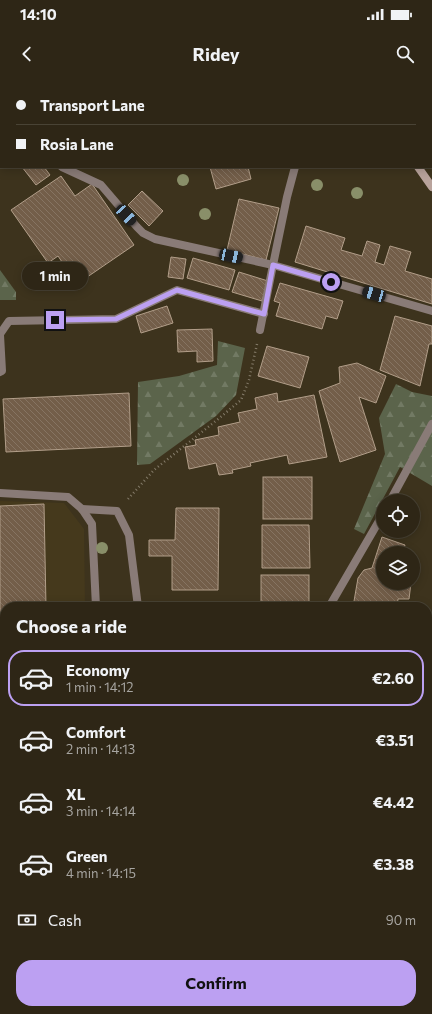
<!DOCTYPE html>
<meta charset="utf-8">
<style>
:root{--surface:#2e2616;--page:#362e1f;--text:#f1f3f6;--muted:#a7a5a1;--line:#494335;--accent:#bca0f2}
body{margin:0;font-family:Commissioner,sans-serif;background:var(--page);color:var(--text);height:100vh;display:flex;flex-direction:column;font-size:15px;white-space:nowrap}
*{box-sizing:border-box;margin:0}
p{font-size:13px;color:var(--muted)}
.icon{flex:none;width:22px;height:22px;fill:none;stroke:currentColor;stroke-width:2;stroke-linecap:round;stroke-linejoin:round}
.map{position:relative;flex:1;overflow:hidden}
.details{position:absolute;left:0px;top:522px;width:432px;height:412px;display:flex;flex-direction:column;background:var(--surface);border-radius:16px 16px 0 0;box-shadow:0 2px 10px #0003,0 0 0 1px var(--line)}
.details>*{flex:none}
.hud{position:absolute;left:0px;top:0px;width:432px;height:88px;box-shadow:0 2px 10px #0003,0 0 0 1px var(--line);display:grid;align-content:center;height:88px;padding:0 16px;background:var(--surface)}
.buttons{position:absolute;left:376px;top:414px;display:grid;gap:8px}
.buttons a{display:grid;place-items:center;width:44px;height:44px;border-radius:50%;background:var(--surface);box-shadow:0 2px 10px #0003,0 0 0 1px var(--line);font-size:20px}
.end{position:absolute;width:18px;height:18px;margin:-9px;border:5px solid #bca0f2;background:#111;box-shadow:0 0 0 2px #111}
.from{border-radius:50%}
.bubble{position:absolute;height:28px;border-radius:14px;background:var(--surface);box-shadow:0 2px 10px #0003,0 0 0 1px var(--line);font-size:13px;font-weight:700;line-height:28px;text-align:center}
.car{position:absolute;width:12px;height:24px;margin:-12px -6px;border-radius:5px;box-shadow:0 0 3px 1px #0007;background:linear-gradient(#222 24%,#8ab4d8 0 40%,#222 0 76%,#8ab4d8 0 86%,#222 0)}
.hud b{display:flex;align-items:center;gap:14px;height:38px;font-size:15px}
.hud b+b{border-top:1px solid var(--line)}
.hud i{width:10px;height:10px;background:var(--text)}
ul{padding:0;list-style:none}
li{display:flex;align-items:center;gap:12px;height:56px;margin:0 8px 6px;padding:0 8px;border:2px solid transparent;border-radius:16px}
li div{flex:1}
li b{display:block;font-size:15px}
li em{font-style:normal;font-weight:700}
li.current{border-color:var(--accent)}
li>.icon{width:36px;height:36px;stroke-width:1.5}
h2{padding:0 16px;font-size:18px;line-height:48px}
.pay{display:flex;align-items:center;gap:10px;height:44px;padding:0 16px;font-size:15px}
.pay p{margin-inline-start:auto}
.primary-button{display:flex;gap:8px;margin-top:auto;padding:8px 16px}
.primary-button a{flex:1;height:46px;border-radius:16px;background:var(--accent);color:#111;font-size:16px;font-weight:700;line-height:46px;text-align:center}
.status{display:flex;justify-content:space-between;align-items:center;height:28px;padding:0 20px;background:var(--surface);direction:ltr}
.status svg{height:11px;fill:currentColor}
header{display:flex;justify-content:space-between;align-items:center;height:52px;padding:0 16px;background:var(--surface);font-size:18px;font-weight:700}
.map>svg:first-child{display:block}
</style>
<div class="status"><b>14:10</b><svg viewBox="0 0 49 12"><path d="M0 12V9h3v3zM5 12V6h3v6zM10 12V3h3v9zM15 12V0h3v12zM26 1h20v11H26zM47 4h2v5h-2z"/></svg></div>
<header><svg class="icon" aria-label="back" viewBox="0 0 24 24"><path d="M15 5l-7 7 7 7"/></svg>Ridey<svg class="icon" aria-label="search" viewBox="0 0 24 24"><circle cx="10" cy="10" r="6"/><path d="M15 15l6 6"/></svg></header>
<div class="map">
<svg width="432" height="934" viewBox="0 0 432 934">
<defs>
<pattern id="forest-firs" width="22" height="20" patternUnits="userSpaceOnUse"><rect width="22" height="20" fill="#5b644b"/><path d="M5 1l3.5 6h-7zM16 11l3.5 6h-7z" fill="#727a64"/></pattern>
<pattern id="building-back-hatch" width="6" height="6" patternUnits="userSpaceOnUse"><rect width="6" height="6" fill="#735e49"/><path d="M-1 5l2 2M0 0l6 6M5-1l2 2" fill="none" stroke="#867462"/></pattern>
</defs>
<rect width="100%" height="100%" fill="#3d331d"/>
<!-- built -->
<polygon fill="#45391c" points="0,421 64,423 84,449 85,527 5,527 5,929 90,929 87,934 0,934"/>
<!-- forest -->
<g fill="url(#forest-firs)">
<polygon points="0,190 16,212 16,220 0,220"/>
<polygon points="218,261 245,268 236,315 216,336 150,384 137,385 138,302 179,296 217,285"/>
<polygon points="396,304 412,312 432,316 432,406 400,387 364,454 354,449 385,374 379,338"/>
</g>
<!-- building -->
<g fill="url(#building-back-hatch)" stroke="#b29e89">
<polygon points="52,0 86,0 86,1 51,1"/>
<polygon points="382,0 408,0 407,1"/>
<polygon points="421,0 432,0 432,68 431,1 420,1"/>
<polygon points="22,87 44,87 50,95 36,105"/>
<polygon points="210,87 248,87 251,99 216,109"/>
<polygon points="61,96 75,116 92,104 134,165 77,204 58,176 48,183 11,130"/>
<polygon points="142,111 163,131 149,146 128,125"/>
<polygon points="239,119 279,128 266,180 227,170"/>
<polygon points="306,146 345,158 341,170 362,176 367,161 380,165 375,182 384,185 390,166 411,172 405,191 432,199 432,224 295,182"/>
<polygon points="171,177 186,179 183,199 168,197"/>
<polygon points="193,178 235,190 229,210 187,198"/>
<polygon points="239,192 268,201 262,221 232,212"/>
<polygon points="280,203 343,221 337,239 326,236 322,249 276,236 280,223 274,221"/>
<polygon points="167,226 173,243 141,253 136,236"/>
<polygon points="395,236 432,246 432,264 429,264 420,306 380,290"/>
<polygon points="212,249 213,281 197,282 197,271 178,272 177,250"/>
<polygon points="267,266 309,277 300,308 258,296"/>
<polygon points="357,283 386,296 376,323 359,317 376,370 340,382 319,311 340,303 339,287"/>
<polygon points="129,313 131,366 6,372 3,319"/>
<polygon points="277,313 278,322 314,315 327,377 289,384 287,375 250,383 251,386 232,390 233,393 219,395 216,383 189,389 185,367 196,365 195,360 219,355 218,347 240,342 238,333 257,329 255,318"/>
<rect x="263" y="397" width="49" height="42"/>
<polygon points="44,424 46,527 5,527 5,929 45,930 0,931 0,426"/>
<polygon points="176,428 219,428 218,510 172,510 172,476 149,476 149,460 175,460"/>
<polygon points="262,445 309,445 310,488 262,488"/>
<polygon points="382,457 405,465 403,473 383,473 383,503 411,503 409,519 398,519 397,527 353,527 358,498 364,490 372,488"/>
<rect x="261" y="495" width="48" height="32"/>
<polygon points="432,574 432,626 427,626 427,575"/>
<polygon points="432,746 432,779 427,779 427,753 432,753"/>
<rect x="427" y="864" width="5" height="52"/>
</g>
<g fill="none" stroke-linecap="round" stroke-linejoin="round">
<!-- path -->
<g stroke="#857c6a" stroke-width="2.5" stroke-dasharray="1 3" stroke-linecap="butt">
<polyline points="128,419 154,390 217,340 241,320 249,300 257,264"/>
<polyline points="427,566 432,566"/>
</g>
<!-- lane -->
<g stroke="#897b77" stroke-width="8">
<polyline points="0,6 1,8"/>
<polyline points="62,87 101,105 137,147 143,153 155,159 273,185"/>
<polyline points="0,254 9,241 116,239 177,210 264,234"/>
<polyline points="0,255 2,291 0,292"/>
<polyline points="82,429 117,431 129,455 138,527"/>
<polyline points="427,803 431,803"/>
</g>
<!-- street -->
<g stroke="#897b77" stroke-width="8">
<polyline points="295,87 287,117 273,185 432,231"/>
<polyline points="260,250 273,185"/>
<polyline points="0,413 68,417 82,429 92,444 96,527"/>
<polyline points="390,421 432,344"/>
<polyline points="329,527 383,434"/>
<polyline points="98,934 101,929"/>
</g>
<!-- secondary -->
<g stroke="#b9a39c" stroke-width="8">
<polyline points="359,0 360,1"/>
<polyline points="418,87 432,107"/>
</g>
</g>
<!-- trees -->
<g fill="#898f69">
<circle cx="183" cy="100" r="6"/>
<circle cx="317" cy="105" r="6"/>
<circle cx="357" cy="113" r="6"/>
<circle cx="205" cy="134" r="6"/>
<circle cx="102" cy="468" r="6"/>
</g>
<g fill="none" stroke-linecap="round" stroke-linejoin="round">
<!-- route -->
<polyline stroke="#bca0f2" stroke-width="5" points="55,240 116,239 177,210 264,234 273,185 331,202"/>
</g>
</svg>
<div class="buttons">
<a><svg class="icon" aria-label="locate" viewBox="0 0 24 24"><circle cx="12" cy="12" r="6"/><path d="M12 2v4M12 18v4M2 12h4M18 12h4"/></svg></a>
<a><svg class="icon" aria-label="layers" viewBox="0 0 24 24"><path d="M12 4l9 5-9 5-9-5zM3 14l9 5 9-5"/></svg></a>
</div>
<i class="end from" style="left:331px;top:202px"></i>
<i class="end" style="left:55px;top:240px"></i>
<div class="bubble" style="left:22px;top:182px;width:66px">1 min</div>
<i class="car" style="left:126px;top:135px;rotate:137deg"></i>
<i class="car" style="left:231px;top:176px;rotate:102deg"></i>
<i class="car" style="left:374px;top:214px;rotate:286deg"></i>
<div class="hud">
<b><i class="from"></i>Transport Lane</b>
<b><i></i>Rosia Lane</b>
</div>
<section class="details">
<h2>Choose a ride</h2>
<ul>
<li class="current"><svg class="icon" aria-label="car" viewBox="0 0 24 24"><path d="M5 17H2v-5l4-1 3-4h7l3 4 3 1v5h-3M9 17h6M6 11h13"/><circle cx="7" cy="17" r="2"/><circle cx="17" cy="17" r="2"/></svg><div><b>Economy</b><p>1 min · 14:12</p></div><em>€2.60</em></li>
<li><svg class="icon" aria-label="car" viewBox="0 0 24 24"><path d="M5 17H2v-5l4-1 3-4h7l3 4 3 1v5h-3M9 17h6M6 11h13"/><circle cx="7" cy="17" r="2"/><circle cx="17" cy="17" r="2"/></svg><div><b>Comfort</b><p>2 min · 14:13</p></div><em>€3.51</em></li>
<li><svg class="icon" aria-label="car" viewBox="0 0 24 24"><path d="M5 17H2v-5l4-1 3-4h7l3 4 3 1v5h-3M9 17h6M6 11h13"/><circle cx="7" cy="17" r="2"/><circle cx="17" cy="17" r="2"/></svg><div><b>XL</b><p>3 min · 14:14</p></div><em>€4.42</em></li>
<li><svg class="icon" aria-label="car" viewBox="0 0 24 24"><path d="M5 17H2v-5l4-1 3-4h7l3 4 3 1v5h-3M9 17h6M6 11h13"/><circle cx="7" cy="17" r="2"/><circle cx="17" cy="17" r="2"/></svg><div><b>Green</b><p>4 min · 14:15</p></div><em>€3.38</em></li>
</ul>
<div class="pay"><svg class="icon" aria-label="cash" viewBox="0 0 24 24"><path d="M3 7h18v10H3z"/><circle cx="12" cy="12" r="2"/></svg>Cash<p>90 m</p></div>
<div class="primary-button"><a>Confirm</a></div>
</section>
</div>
